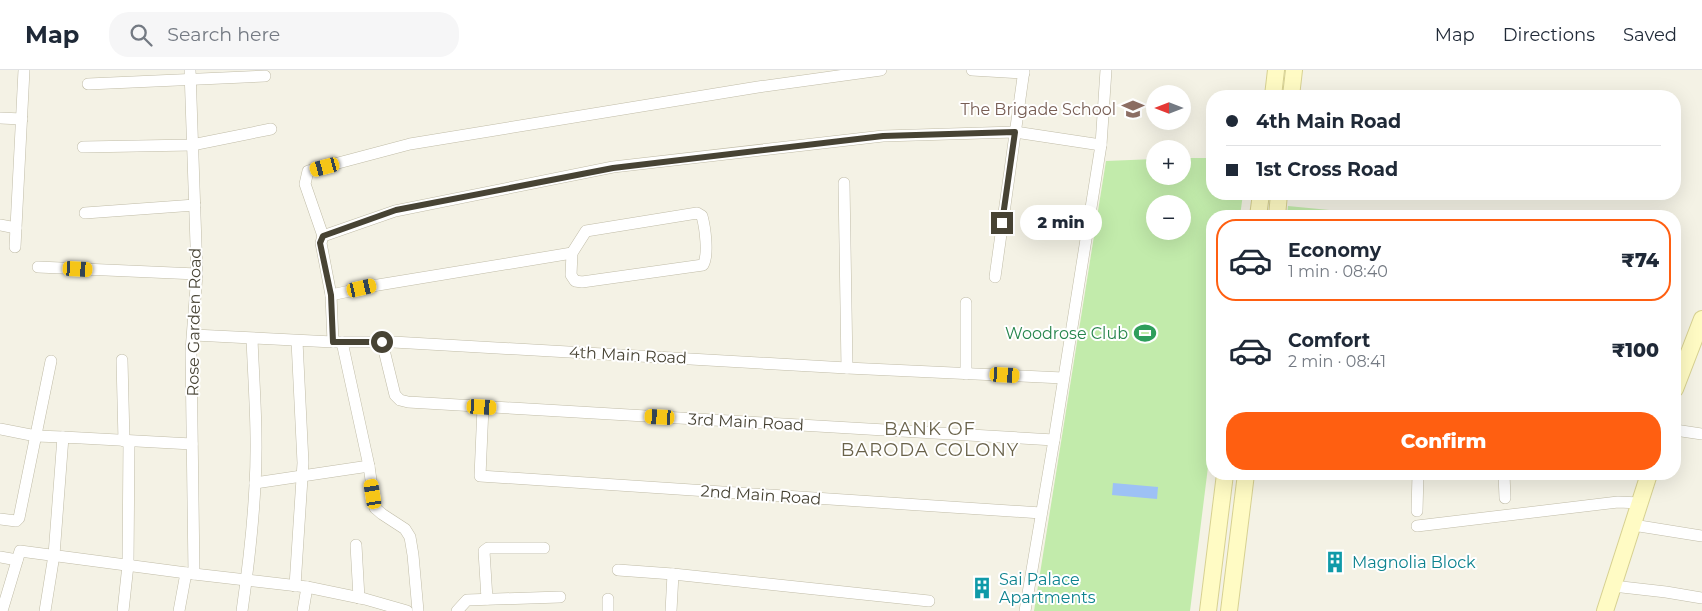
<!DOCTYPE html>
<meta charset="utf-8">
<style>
:root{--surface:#fff;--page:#f6f6f7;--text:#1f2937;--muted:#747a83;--line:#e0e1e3;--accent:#ff5f11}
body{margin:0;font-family:Montserrat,sans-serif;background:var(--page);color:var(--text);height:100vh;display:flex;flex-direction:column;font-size:19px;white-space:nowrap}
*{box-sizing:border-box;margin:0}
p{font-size:16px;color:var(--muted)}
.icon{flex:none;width:28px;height:28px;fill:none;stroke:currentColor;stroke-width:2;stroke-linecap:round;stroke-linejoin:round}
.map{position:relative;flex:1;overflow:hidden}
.details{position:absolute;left:1206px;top:140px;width:475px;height:270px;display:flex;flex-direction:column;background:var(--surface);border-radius:20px;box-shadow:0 5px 20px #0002}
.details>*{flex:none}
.banner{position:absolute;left:1206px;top:20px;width:475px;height:110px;border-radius:20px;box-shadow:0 5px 20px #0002;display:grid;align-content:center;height:110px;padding:0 20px;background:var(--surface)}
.needle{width:32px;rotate:270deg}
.tools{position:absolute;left:1146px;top:15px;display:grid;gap:10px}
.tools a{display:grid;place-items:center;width:45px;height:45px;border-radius:50%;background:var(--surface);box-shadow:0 5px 20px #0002;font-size:25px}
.end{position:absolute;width:22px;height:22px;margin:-11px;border:6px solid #474334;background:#fff;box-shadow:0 0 0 2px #fff}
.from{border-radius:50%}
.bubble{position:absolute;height:35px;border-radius:18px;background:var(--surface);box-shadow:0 5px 20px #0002;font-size:16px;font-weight:800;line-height:35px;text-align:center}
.car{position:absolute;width:15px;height:30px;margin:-15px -8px;border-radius:6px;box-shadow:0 0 4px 1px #0007;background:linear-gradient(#f5c518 24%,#345 0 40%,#f5c518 0 76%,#345 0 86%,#f5c518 0)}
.banner b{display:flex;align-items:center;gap:18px;height:48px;font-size:19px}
.banner b+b{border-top:1px solid var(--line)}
.banner i{width:12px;height:12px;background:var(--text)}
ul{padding:9px 0 0;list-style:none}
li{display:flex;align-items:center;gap:15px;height:82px;margin:0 10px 8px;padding:0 10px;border:2px solid transparent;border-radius:20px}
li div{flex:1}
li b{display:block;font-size:19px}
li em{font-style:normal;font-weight:800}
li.current{border-color:var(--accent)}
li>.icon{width:45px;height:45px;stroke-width:1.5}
.primary-button{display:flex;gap:10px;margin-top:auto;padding:10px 20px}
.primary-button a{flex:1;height:58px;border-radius:20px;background:var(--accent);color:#fff;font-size:20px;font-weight:800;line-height:58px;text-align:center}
header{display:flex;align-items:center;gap:30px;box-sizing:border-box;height:70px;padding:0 25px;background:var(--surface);border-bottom:1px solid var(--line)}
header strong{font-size:24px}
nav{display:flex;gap:28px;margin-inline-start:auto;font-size:18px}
.search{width:350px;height:45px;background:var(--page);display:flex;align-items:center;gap:12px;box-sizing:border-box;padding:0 18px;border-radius:20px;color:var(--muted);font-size:19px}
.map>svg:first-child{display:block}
</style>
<header>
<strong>Map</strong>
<div class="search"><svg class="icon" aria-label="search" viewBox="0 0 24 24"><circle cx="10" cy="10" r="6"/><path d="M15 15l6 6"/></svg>Search here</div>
<nav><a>Map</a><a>Directions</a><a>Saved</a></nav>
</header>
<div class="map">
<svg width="1702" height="541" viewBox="0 0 1702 541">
<rect width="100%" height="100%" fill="#f4f2e5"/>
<!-- green -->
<g fill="#c2ebab" fill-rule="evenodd">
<path d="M1183,88h29v36h31l-3,22h-28v219l-22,176h-156l72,-450 49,-2v17h27zM1155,134h27v27h-27z"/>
<polygon points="1288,136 1391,146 1287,146"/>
</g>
<!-- water -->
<polygon fill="#9dc1f5" points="1113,413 1158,417 1157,429 1112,425"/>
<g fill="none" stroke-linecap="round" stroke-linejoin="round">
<!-- street casing -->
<g stroke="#c0bca7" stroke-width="12">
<g id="street">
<polyline points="190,0 197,204 191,281 194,504"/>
<polyline points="972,0 1024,3"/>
<polyline points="88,14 265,6"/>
<polyline points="0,48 22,49"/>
<polyline points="83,77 192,75 271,59"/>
<polyline points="844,113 847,298"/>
<polyline points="85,143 195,135"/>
<path d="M697,143l5,3c3,11 7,39 1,49l-121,17 -7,-1 -4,-6 1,-22 14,-22z"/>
<polyline points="0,155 16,158"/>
<polyline points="323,166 305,114 308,101 410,74 758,17 881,0"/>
<polyline points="15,177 24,0"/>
<polyline points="38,197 197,204"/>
<polyline points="995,207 1024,0"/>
<polyline points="331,225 378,215 572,183"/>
<polyline points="194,265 333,272 393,272 847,298 1063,308"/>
<polyline points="333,272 331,225 321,173 323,166 395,141 613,97 883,66 1015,62 1101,75"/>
<polyline points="342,272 369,396 375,438 382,444 405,459 410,467 413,485 418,541"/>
<polyline points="382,272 395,325 400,330 408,332 1054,370"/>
<polyline points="122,290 124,371"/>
<polyline points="966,304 966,233"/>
<polyline points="483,337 480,406 1041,443"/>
<polyline points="0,359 36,366 63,367"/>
<polyline points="1675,360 1702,364"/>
<polyline points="1504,404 1505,428"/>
<polyline points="255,413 369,396"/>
<polyline points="1417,441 1418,404"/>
<polyline points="0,449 16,451 19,448 51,291"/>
<polyline points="1633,455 1702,466"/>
<polyline points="1417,456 1618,432 1640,433"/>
<polyline points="356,475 359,528"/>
<polyline points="0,487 17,490"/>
<polyline points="618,500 673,504 929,531"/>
<polyline points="295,516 303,393 297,271"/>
<polyline points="1613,516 1666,522 1702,528"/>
<polyline points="487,529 484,481 488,478 544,478"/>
<polyline points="2,541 20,481 194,504 307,517 365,529 407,541"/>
<polyline points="45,541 54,485 63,367 192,374"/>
<polyline points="123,541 128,495 129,371"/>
<polyline points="179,541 186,503"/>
<path d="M242,541c6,-42 11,-84 13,-126 3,-49 -1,-98 -3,-146"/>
<polyline points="303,541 307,517"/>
<polyline points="457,541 467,530 560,527"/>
<polyline points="608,541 608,529"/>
<polyline points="671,541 673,504"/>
<polyline points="1025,541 1054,370 1101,75 1106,0"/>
</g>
</g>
<!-- secondary casing -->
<g stroke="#d7d191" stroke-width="18">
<g id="secondary">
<polyline points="1273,26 1276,0"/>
<polyline points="1291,26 1294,0"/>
<polyline points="1258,146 1261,124"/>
<polyline points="1277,146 1279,124"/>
<polyline points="1675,319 1702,249"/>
<polyline points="1208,541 1225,404"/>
<polyline points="1229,541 1246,404"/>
<polyline points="1605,541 1649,404"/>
</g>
</g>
<!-- street -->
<use href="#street" stroke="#fff" stroke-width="11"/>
<!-- secondary -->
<use href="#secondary" stroke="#fffbc4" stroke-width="16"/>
</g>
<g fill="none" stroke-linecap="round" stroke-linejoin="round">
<!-- route -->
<polyline stroke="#474334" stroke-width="6" points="382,272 333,272 331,225 320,173 323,166 396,140 613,98 883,66 1015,62 1002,153"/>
</g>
<!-- icons -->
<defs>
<g id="school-bare" transform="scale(1.725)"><path d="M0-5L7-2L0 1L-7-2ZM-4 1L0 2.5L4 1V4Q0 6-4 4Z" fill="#8d6e63" stroke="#fff" stroke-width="2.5" paint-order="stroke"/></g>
<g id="stadium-bare" transform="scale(1.725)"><path d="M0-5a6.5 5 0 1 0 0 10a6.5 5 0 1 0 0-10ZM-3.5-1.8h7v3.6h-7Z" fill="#2e9e5b" stroke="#fff" stroke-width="2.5" paint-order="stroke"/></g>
<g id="building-bare" transform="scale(1.725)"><path d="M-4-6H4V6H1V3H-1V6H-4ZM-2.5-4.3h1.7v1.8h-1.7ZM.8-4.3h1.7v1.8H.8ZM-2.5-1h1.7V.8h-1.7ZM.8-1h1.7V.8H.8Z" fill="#0f9aa8" stroke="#fff" stroke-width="2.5" paint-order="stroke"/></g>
</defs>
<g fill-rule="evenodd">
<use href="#school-bare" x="1133" y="39"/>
<use href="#stadium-bare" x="1145" y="263"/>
<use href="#building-bare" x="1335" y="492"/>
<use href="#building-bare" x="982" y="518"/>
</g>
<g text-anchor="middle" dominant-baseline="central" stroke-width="4" stroke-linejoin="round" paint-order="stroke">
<!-- education labels -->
<g font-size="16" fill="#785e54" stroke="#fff" text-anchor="end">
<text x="1116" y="39">The Brigade School</text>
</g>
<!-- street labels -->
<g font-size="16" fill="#474334" stroke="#fff">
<text transform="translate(194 252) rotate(-89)">Rose Garden Road</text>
<text transform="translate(628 285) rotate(3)">4th Main Road</text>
<text transform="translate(746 352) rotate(3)">3rd Main Road</text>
<text transform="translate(761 425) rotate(4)">2nd Main Road</text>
</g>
<!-- leisure labels -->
<g font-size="16" fill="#27864d" stroke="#fff" text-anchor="end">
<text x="1128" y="263">Woodrose Club</text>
</g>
<!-- culture labels -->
<g font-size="16" fill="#0d838f" stroke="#fff" text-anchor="start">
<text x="1352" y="492">Magnolia Block</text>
<text x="999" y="509">Sai Palace<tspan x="999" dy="18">Apartments</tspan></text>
</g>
<!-- neighbourhood labels -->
<g font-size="18" letter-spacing="1" fill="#6a634b" stroke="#fff">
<text x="930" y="359">BANK OF<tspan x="930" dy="21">BARODA COLONY</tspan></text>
</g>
</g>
</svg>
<div class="tools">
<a><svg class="needle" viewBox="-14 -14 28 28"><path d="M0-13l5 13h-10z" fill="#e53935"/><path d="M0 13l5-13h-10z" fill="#747a83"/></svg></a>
<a>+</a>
<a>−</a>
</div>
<i class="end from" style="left:382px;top:272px"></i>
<i class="end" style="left:1002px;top:153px"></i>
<div class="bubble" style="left:1020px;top:135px;width:82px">2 min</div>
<i class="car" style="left:325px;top:97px;rotate:255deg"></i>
<i class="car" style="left:78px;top:199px;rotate:93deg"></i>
<i class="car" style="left:362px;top:218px;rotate:77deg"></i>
<i class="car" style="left:1005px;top:305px;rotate:93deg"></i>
<i class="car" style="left:482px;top:337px;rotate:93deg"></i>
<i class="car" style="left:660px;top:347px;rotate:273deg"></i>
<i class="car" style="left:373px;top:424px;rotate:351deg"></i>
<div class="banner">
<b><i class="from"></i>4th Main Road</b>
<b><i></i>1st Cross Road</b>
</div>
<section class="details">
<ul>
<li class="current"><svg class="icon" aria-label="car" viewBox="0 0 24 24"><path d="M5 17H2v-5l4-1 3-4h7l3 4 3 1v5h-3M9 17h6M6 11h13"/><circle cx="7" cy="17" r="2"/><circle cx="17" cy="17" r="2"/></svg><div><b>Economy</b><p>1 min · 08:40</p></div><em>₹74</em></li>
<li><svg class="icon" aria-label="car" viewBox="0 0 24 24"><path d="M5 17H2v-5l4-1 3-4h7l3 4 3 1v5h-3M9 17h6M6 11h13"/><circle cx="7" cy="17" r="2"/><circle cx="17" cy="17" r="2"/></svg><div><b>Comfort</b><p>2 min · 08:41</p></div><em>₹100</em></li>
</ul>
<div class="primary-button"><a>Confirm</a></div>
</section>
</div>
